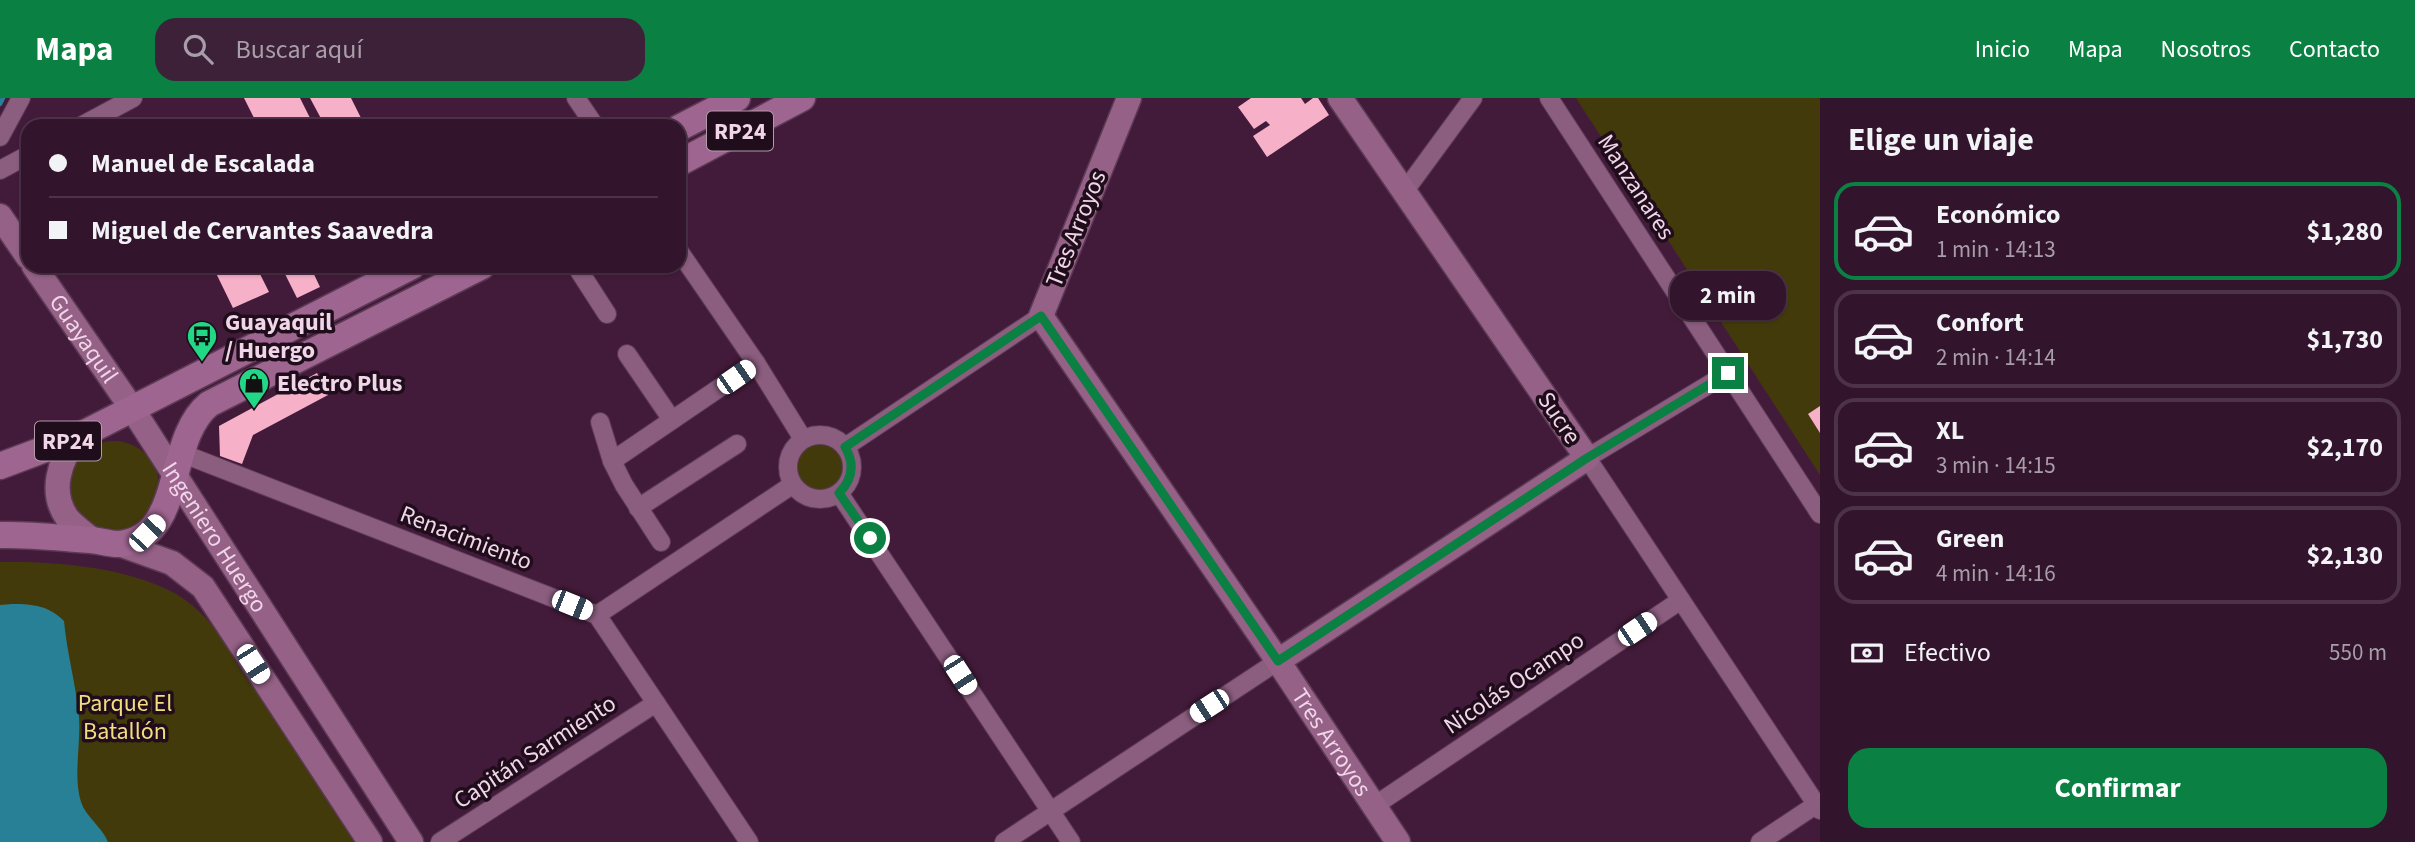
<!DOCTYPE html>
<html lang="es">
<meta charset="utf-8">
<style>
:root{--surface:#32142c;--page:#3d2138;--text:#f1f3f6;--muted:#a89ea9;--line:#4d3348;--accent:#0b8043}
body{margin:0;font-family:"Source Sans 3",sans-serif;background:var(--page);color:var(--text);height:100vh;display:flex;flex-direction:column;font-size:26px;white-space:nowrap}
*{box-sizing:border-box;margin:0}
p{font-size:23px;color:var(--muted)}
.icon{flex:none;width:38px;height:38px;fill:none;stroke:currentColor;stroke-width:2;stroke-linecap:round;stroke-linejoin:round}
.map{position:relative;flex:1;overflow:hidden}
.drawer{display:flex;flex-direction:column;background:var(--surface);width:595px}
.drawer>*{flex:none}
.top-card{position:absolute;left:21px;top:21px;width:665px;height:154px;border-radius:21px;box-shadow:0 2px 5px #0004,0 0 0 2px var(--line);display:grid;align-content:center;height:154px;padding:0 28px;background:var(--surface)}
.end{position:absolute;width:32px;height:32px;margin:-16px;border:9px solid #0b8043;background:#fff;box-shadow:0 0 0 4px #fff}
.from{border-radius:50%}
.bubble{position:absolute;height:49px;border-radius:21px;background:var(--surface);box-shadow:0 2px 5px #0004,0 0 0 2px var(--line);font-size:23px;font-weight:700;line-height:49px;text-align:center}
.car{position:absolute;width:21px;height:42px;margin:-21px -10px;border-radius:9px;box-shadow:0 0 5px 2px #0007;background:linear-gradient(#fff 24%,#345 0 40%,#fff 0 76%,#345 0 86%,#fff 0)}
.top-card b{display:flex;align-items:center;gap:24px;height:66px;font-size:26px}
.top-card b+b{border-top:2px solid var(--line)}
.top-card i{width:18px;height:18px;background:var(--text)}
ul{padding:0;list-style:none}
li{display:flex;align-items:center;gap:21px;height:98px;margin:0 14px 10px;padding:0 14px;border:4px solid var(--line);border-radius:21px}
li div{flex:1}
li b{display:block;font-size:26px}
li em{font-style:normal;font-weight:700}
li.selected{border-color:var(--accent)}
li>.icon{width:63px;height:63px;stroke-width:1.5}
h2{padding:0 28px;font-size:32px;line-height:84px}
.pay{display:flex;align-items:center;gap:18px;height:77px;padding:0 28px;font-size:26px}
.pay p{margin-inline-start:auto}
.primary-button{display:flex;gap:14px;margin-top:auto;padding:14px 28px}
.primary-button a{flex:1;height:80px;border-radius:21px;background:var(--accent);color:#fff;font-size:28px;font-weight:700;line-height:80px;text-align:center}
header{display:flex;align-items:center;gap:42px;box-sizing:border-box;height:98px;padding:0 35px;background:var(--accent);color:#fff}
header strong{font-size:33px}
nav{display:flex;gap:38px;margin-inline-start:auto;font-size:24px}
.search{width:490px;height:63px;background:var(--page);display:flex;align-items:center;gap:18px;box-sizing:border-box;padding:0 24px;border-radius:21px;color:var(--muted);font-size:26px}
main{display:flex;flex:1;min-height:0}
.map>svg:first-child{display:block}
</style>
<header>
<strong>Mapa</strong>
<div class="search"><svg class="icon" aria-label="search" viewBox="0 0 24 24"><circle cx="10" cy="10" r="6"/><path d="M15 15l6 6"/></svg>Buscar aquí</div>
<nav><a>Inicio</a><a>Mapa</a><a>Nosotros</a><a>Contacto</a></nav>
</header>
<main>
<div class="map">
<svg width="1820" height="744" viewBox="0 0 1820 744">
<rect width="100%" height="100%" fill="#431b3a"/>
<!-- green -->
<g fill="#433a0c">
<polygon points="1576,0 1820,0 1820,377"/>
<circle cx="821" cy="369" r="28"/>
<circle cx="114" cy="388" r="45"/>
<path d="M0,464c55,-1 128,5 176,32 40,23 65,73 90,110 30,46 60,92 90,138h-356z"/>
</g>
<!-- water -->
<path fill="#278095" d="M12,506c22,0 37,2 52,17 3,33 12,63 15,96 2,27 -6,60 2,85 5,15 21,25 27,40h-108v-237z"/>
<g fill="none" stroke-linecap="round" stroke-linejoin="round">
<!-- stream -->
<polyline stroke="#278095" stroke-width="4.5" points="0,6 3,0"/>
</g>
<!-- building -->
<g fill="#f6b0c8">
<polygon points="244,0 300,0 314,28 258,28"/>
<polygon points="310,0 351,0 365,28 325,28"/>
<polygon points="1251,0 1301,0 1305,6 1313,0 1318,0 1329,17 1267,59 1253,38 1270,27 1266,23 1254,31 1238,9"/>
<polygon points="216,168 256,168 269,194 233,210 213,169"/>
<polygon points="281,168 315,168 311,170 320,189 297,200"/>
<polygon points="317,275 328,297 253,337 242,366 220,358 219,328"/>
<polygon points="1820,308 1820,335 1808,316"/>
</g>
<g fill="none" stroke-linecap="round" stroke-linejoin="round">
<!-- street casing -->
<g stroke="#5c3a55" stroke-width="20">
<g id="street">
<polyline points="576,0 595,28"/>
<polyline points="1549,0 1820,416"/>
<polyline points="81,28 133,0"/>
<polyline points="0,39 21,0"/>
<polyline points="0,72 28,57"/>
<polyline points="1404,94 1473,0"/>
<polyline points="679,153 756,265 803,341"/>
<polyline points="576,168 607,216"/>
<polyline points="627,256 672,322"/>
<polyline points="1728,275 1587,360 1820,712"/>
<polyline points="600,324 612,363"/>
<circle cx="820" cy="369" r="32"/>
<polyline points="845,349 1041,218"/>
<polyline points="181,355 597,517 749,744"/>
<polyline points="839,395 1071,744"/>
<polyline points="638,410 737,346"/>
<polyline points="661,444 624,387 612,363 756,265"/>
<polyline points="597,517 792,387"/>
<polyline points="1374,708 1681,502"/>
<polyline points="440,744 656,605"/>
<polyline points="1004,744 1278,563"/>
<polyline points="1760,744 1820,704"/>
</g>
</g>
<!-- secondary casing -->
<g stroke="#5c3a55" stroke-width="27">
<g id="secondary">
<path id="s1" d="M1129,0l-88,218 237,345 120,181"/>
<polyline points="0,118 28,159"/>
<path id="s2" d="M34,168l99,144 278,432"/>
<path d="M77,339c-17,23 -29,55 -9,82 7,8 17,15 26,22"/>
<polyline points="119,446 172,465 203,489 370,744"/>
<polyline points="1278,563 1587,360 1340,0"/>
</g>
</g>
<!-- primary casing -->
<g stroke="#5c3a55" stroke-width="29">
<g id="primary">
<polyline points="679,30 737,0"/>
<polyline points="679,65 802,0"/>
<polyline points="0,368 77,339 412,168"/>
<path d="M0,437c30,-1 61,3 91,5 9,1 19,4 27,4 68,-5 46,-103 91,-140l273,-138"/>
</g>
</g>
<!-- street -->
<use href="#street" stroke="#8b5d7f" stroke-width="18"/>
<!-- secondary -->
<use href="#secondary" stroke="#956187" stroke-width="24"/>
<!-- primary -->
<use href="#primary" stroke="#9e6590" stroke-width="26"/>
</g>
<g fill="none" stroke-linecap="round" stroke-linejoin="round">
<!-- route -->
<path stroke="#0b8043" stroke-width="9" d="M870,440l-31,-45c14,-14 16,-29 6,-46l196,-131 237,345 309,-203 141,-85"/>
</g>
<!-- icons -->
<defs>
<g id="bus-pin" transform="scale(1.575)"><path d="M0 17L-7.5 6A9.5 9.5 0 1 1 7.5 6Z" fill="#22d887" stroke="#1f0d1b"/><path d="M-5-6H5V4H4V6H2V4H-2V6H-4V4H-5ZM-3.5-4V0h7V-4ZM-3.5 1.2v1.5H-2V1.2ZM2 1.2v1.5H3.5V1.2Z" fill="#111"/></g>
<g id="shop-pin" transform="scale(1.575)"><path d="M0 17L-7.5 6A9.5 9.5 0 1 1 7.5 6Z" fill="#22d887" stroke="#1f0d1b"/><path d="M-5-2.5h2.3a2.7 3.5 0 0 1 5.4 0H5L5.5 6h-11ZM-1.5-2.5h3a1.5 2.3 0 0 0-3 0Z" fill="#111"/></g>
</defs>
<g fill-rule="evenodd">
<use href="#bus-pin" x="202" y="238"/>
<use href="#shop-pin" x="254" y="285"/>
</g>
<g text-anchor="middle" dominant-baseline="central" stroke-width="7" stroke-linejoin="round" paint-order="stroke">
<!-- shield labels -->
<g fill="#1f0d1b" stroke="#b19aaa" stroke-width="2">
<rect x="707" y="13.5" width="66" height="39" rx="5"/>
<rect x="35" y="323.5" width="66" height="39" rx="5"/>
</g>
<g font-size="23" font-weight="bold" fill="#f0d6e8">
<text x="740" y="33">RP24</text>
<text x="68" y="343">RP24</text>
</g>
<!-- street labels -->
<g font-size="24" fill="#f0d6e8" stroke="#1f0d1b">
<text transform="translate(1636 89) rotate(57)">Manzanares</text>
<text transform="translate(1076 131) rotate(-68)">Tres Arroyos</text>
<text stroke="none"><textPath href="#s2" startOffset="88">Guayaquil</textPath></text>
<text transform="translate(1559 320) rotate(56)">Sucre</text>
<text stroke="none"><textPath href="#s2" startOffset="326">Ingeniero Huergo</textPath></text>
<text transform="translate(466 440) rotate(21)">Renacimiento</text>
<text transform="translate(1514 585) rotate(-34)">Nicolás Ocampo</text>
<text stroke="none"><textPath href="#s1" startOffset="751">Tres Arroyos</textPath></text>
<text transform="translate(535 654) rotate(-33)">Capitán Sarmiento</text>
</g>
<!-- poi labels -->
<g font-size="24" font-weight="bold" fill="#f0d6e8" stroke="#1f0d1b" text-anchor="start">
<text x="225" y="224">Guayaquil<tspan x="225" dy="28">/ Huergo</tspan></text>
<text x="277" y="285">Electro Plus</text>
</g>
<!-- park labels -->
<g font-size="24" fill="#f3dd7f" stroke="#1f0d1b">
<text x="125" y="605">Parque El<tspan x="125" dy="28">Batallón</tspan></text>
</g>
</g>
</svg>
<i class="end from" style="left:870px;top:440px"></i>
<i class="end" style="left:1728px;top:275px"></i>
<div class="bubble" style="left:1670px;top:173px;width:116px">2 min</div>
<i class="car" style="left:736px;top:279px;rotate:55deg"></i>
<i class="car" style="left:147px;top:435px;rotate:44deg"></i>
<i class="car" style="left:572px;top:507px;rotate:112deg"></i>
<i class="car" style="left:1637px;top:531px;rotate:56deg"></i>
<i class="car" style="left:253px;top:566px;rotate:147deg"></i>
<i class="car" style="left:960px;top:577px;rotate:147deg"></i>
<i class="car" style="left:1209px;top:608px;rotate:237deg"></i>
<div class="top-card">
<b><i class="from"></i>Manuel de Escalada</b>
<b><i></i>Miguel de Cervantes Saavedra</b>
</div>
</div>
<section class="drawer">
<h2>Elige un viaje</h2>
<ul>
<li class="selected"><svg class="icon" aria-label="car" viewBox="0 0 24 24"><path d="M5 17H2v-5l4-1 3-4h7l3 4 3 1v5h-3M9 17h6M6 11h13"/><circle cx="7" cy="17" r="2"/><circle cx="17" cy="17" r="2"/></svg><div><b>Económico</b><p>1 min · 14:13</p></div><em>$1,280</em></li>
<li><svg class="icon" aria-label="car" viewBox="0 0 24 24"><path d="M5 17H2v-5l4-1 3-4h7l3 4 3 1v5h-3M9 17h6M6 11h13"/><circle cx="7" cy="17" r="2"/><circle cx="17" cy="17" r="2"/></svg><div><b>Confort</b><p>2 min · 14:14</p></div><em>$1,730</em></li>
<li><svg class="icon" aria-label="car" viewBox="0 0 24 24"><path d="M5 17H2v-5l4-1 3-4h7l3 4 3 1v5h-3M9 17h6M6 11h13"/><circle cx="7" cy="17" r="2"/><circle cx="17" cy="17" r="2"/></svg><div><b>XL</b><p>3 min · 14:15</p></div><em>$2,170</em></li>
<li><svg class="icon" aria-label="car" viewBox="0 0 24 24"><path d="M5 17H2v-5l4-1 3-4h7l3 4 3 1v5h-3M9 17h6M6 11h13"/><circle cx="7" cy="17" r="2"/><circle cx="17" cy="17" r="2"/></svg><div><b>Green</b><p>4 min · 14:16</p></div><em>$2,130</em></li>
</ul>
<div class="pay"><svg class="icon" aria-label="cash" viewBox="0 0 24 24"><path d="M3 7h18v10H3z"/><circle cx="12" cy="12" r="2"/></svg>Efectivo<p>550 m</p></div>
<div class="primary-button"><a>Confirmar</a></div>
</section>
</main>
